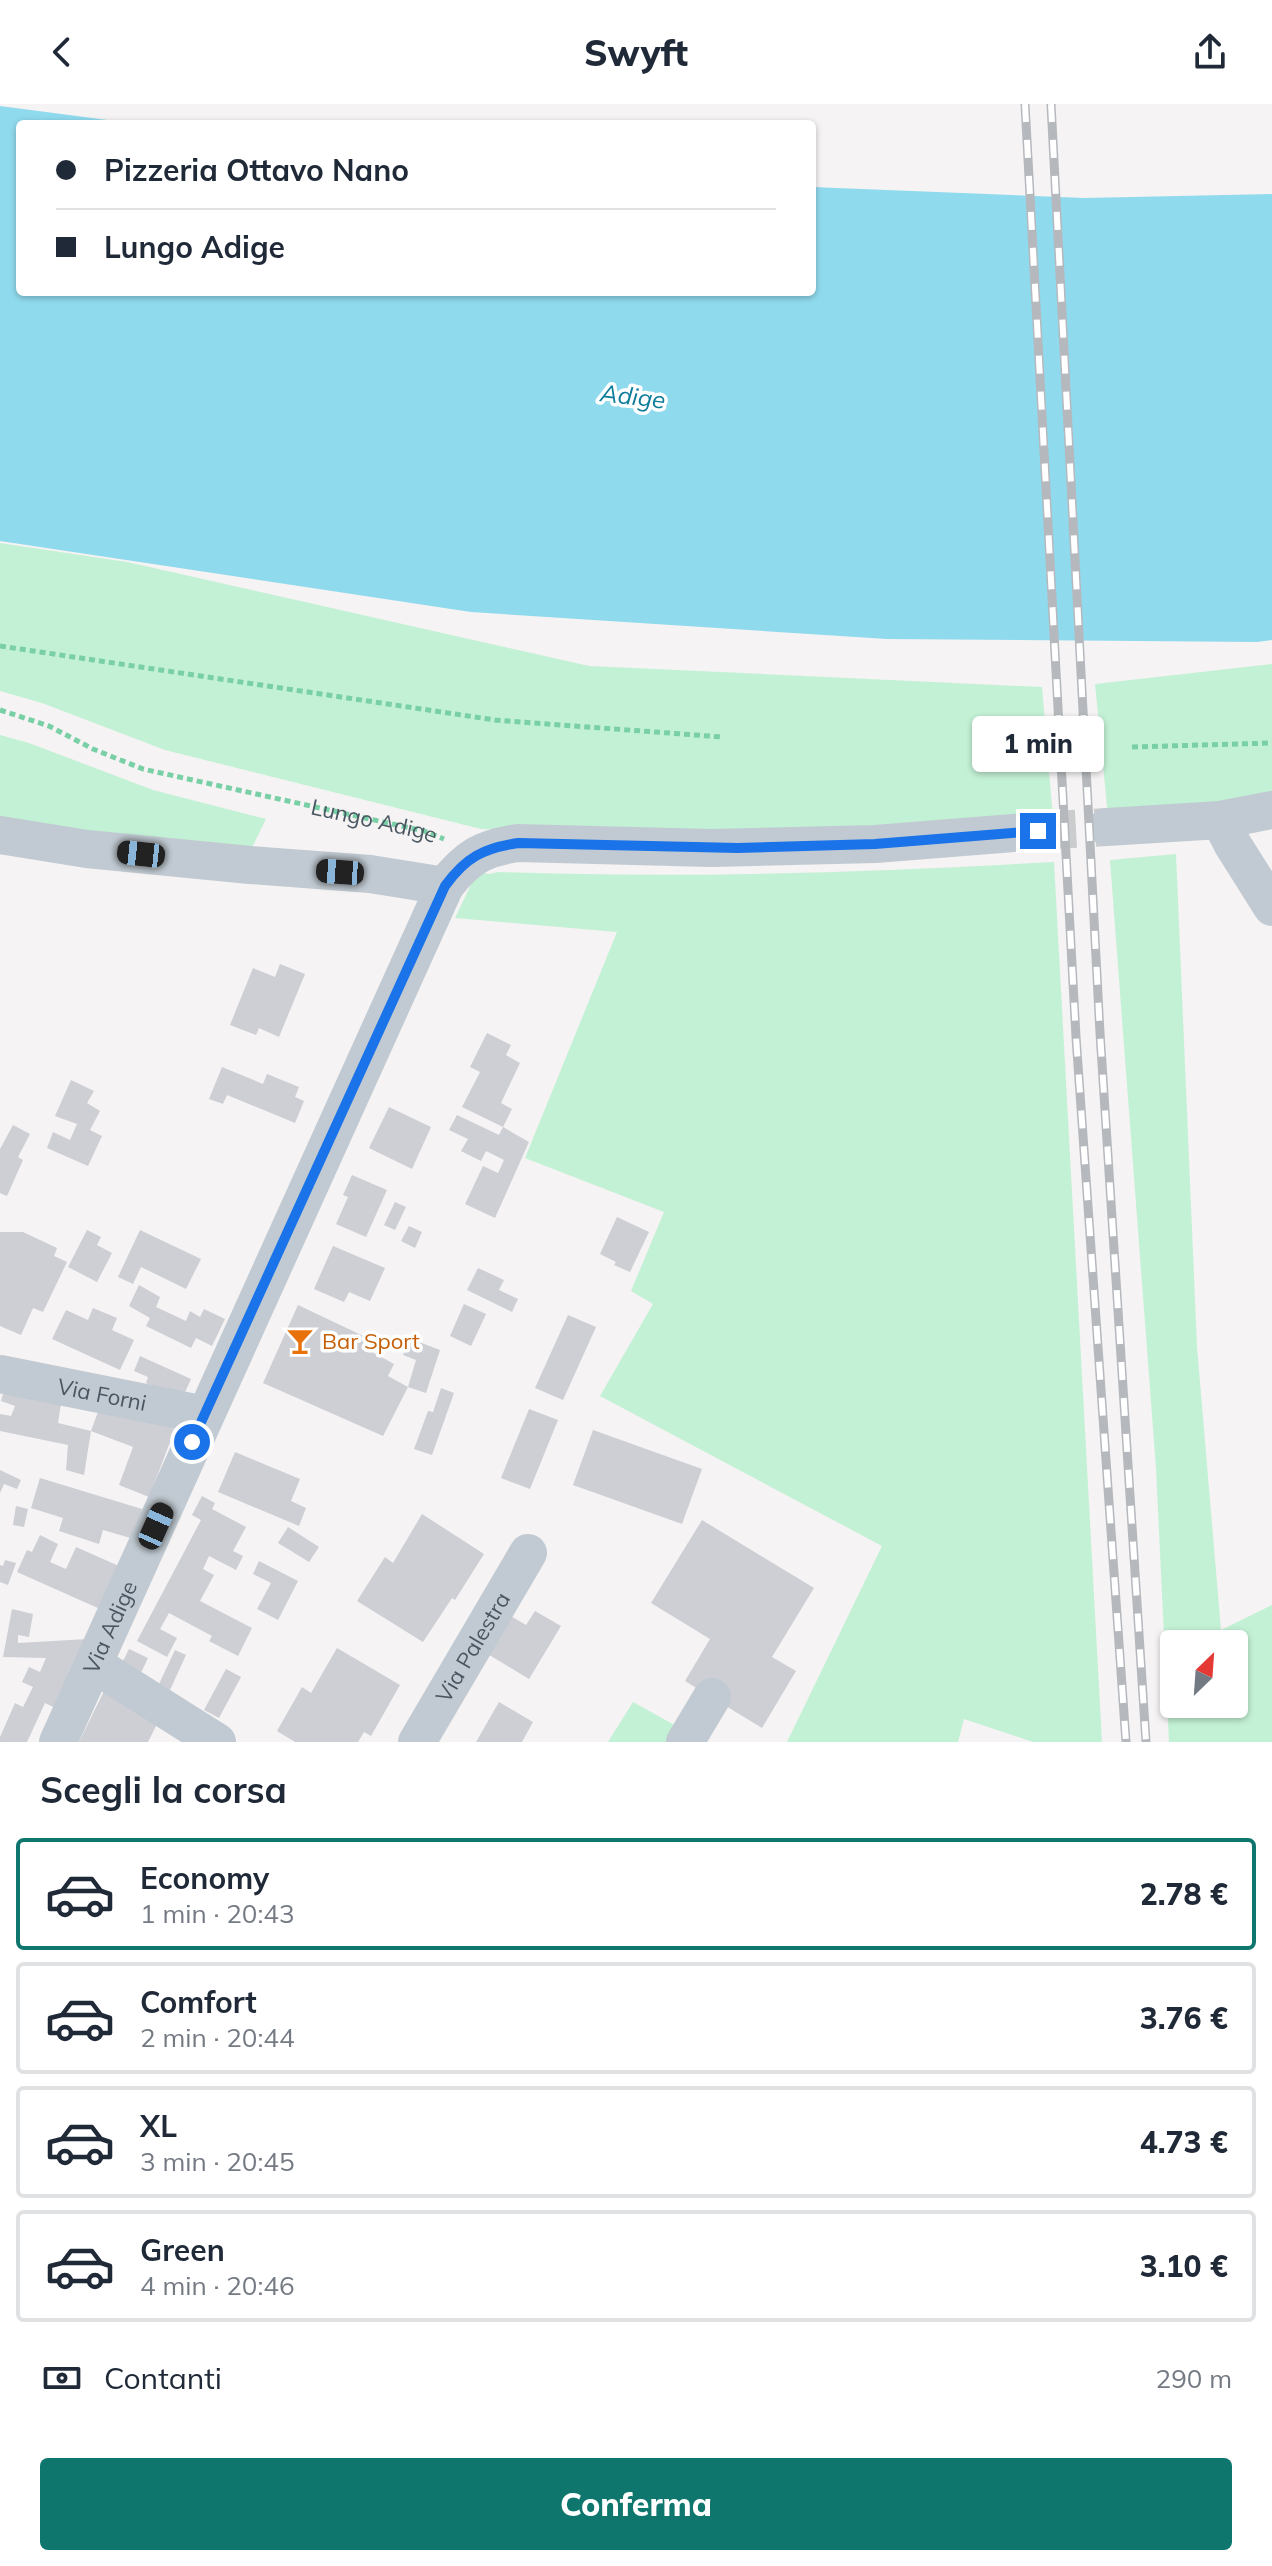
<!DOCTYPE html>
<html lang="it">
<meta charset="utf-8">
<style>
:root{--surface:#fff;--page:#f6f6f7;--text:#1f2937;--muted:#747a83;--line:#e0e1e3;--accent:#0f766e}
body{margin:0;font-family:Mulish,sans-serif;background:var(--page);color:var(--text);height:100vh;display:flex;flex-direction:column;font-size:30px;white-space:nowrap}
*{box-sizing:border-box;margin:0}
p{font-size:26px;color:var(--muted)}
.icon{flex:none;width:44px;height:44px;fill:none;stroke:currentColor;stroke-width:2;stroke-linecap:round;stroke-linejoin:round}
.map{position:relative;height:1638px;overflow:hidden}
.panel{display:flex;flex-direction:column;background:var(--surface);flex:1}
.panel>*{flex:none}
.hud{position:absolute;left:16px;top:16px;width:800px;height:176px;border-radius:8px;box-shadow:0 2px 6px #0004;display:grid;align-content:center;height:176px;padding:0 40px;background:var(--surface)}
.needle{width:52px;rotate:25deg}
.controls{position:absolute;left:1160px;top:1526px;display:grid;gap:16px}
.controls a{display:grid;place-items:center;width:88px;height:88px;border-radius:8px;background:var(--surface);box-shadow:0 2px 6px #0004;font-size:40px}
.end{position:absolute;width:36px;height:36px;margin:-18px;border:10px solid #1a73e8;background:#fff;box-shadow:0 0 0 4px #fff}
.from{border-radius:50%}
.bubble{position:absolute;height:56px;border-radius:8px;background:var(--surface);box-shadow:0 2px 6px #0004;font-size:26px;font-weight:800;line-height:56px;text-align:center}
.car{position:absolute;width:24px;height:48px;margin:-24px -12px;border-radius:10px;box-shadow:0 0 6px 2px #0007;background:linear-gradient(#222 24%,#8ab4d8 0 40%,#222 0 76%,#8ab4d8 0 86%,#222 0)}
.hud b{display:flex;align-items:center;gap:28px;height:76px;font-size:30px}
.hud b+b{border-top:2px solid var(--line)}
.hud i{width:20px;height:20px;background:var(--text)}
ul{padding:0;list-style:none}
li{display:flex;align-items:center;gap:24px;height:112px;margin:0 16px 12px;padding:0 24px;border:4px solid var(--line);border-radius:8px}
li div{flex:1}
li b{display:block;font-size:30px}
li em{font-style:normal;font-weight:800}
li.on{border-color:var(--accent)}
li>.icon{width:72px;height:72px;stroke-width:1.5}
h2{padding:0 40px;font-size:36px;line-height:96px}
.pay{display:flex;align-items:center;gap:20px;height:88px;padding:0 40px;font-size:30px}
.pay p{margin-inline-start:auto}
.cta{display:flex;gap:16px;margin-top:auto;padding:16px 40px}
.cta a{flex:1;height:92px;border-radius:8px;background:var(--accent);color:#fff;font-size:32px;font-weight:800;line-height:92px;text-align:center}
header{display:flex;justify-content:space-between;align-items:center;height:104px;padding:0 40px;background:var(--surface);font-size:36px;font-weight:800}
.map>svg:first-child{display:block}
</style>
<header><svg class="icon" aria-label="back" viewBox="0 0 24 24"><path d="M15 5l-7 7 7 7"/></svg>Swyft<svg class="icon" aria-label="share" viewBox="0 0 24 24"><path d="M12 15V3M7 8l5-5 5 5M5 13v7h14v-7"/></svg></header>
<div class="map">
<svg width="1272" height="1638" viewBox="0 0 1272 1638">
<rect width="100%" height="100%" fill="#f5f3f3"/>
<!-- green -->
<g fill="#c3f1d5" fill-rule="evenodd">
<polygon points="0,439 127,458 589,562 1042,583 1053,715 875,726 563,728 481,725 165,646 42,599 0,587"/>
<polygon points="1272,560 1272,693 1108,712 1095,580"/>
<polygon points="0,631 29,639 153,686 266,715 242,764 0,732"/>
<path d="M1176,750l21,493 24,283 51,-25v137h-103l-13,-274 -46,-608zM1174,1540h60v60h-60z"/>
<path d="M1054,758l48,880h-69l-69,-23 -6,23h-171l95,-196 -282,-150 53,-92 -22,-13 33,-79 -139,-54 92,-226 -162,-14 22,-46 12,2 9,-2c185,7 371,0 556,-10z"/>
<polygon points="633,1598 705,1638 608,1638"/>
</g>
<!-- water -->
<polygon fill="#90daee" points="0,2 138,20 20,20 20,188 812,188 812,83 1084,94 1272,90 1272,536 1257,538 887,535 471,508 0,437"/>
<!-- building -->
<g fill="#cdcfd5">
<polygon points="280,860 305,870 279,933 259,924 256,931 230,921 253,864 275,873"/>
<polygon points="487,929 511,941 506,951 520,959 501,999 512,1005 503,1023 462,1003 480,968 470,963"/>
<polygon points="222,963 263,980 267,970 299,983 295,993 304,997 295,1019 227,991 223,1000 209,995"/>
<polygon points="71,976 94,987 87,999 100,1007 90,1026 102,1032 88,1062 47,1044 53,1028 70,1036 77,1020 55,1012"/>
<polygon points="389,1003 431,1023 412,1065 369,1044"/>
<polygon points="457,1011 499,1031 503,1023 529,1038 495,1114 465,1100 483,1062 498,1069 504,1056 486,1047 481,1057 461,1047 468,1035 449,1026"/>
<polygon points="13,1021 30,1030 18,1053 23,1056 7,1092 0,1089 0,1045"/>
<polygon points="352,1071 387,1086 366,1133 336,1120 348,1093 343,1091"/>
<polygon points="395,1098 406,1103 395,1126 384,1121"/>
<polygon points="617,1113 649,1128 630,1168 614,1161 616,1158 600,1150"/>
<polygon points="409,1122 422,1128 415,1144 401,1137"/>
<polygon points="87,1126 101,1133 97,1141 112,1149 97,1178 68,1163"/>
<polygon points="140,1126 201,1155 186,1185 141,1163 133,1180 118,1173"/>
<polygon points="0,1128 23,1128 57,1144 54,1152 67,1158 43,1208 33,1204 21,1231 0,1222"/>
<polygon points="333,1142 385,1164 370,1197 349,1188 344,1198 314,1185"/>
<polygon points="478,1164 504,1176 499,1186 518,1195 512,1208 467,1186"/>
<polygon points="139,1181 160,1193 156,1203 186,1217 190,1207 200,1213 204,1205 225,1215 212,1242 196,1234 191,1244 146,1222 150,1214 129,1202"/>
<polygon points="464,1200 486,1210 471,1242 450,1232"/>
<polygon points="298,1201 376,1238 372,1248 394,1260 388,1272 408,1283 383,1332 263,1279"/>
<polygon points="93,1204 117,1214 112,1226 134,1236 120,1266 52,1235 66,1206 88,1216"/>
<polygon points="568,1211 596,1223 563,1296 535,1284"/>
<polygon points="411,1235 440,1246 426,1289 408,1283 416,1256 403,1251"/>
<polygon points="140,1252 191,1275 182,1295 146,1279 148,1273 134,1267"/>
<polygon points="6,1280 62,1293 58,1319 91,1327 84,1371 66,1366 68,1341 0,1327 0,1310 11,1312 15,1302 1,1297"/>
<polygon points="441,1284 454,1289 432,1351 414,1345 428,1307 433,1308"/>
<polygon points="102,1297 175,1325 149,1393 119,1381 133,1343 91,1327"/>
<polygon points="529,1305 558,1316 530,1385 501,1374"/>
<polygon points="593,1326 702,1365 682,1420 573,1381"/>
<polygon points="235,1348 300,1375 291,1397 306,1404 299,1422 218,1388"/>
<polygon points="0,1366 21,1376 17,1385 4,1380 0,1389"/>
<polygon points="40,1374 142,1405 134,1435 103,1426 99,1440 59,1427 63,1414 31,1404"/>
<polygon points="202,1392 215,1399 212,1405 246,1423 233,1447 243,1452 236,1466 209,1452 203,1465 214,1471 200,1497 252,1524 238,1552 209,1537 212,1532 169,1509 160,1525 177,1534 167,1553 137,1537 201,1416 192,1411"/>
<polygon points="16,1402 28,1405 24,1423 13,1421"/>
<polygon points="422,1410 484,1450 455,1496 452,1494 423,1538 357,1497 385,1453 393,1459"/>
<polygon points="702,1416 814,1484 772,1553 796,1567 762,1624 685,1577 710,1535 651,1499"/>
<polygon points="288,1423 319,1443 309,1458 278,1439"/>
<polygon points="40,1431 58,1440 50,1458 66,1465 76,1443 119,1462 100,1505 17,1468 27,1446 32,1448"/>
<polygon points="5,1456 16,1459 8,1481 0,1478 0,1461 3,1462"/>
<polygon points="259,1457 298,1477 278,1516 257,1505 271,1479 253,1470"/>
<polygon points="12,1505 33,1510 29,1533 18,1531 18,1539 87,1535 55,1604 45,1599 27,1638 0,1638 0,1633 15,1599 23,1603 33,1583 22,1578 29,1563 40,1568 46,1554 3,1553"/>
<polygon points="535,1507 561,1522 529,1575 486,1549 509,1511 526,1521"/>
<polygon points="337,1544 400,1581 371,1632 364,1628 358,1638 295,1638 277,1627 302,1583 311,1589"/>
<polygon points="129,1545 148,1554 138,1575 119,1565"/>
<polygon points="175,1546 186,1551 170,1586 159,1580"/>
<polygon points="226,1565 241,1573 219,1614 204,1606"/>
<polygon points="106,1583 162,1610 148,1638 79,1638"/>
<polygon points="499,1598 533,1618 522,1638 476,1638"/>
</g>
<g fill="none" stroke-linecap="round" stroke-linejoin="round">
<!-- minor-tunnel -->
<polyline stroke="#caccce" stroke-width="38" stroke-dasharray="38 19" stroke-linecap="butt" points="1038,727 1107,723"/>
<!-- path -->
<g stroke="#7ad0a6" stroke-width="5" stroke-dasharray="6 4" stroke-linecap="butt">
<polyline points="0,542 495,616 722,633"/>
<path id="s1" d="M0,606l49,16 44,23 50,20 281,62 20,8"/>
<polyline points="1132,643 1272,639"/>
</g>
<!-- minor -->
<g stroke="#c1cad2" stroke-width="38">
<polyline points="1220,716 1233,741 1272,803"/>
<polyline points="1107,723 1220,716 1272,706"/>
<polyline points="0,731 87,745 250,761 370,770 445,782"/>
<path id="s2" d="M0,1270l205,41"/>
<polyline points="95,1561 217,1638"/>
<path id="s3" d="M58,1638l387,-856c22,-29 38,-38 73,-43l193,5 164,-4 163,-13"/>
<path id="s4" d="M417,1638l111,-189"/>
<polyline points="685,1638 712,1593"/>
</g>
<!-- rail casing -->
<g stroke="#b5b8bd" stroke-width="9">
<g id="rail">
<polyline points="1025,0 1076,933 1126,1638"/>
<polyline points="1051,0 1100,929 1146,1638"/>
</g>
</g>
<!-- rail -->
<use href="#rail" stroke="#fff" stroke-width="6" stroke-dasharray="18" stroke-linecap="butt"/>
</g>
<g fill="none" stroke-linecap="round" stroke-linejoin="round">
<!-- route -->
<path stroke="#1a73e8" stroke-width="10" d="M192,1338l253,-556c21,-29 39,-38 73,-43l220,5 137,-4 163,-13"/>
</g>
<!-- icons -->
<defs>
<g id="bar-bare" transform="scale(2.16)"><path d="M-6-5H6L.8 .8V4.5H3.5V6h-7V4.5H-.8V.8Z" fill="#e8710a" stroke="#fff" stroke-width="2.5" paint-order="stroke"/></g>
</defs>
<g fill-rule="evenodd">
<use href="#bar-bare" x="300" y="1237"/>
</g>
<g text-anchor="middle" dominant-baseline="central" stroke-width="7" stroke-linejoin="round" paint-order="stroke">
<!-- street labels -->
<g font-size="22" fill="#4a5661" stroke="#fff">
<text stroke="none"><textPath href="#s1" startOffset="392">Lungo Adige</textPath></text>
<text stroke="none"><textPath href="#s2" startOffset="104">Via Forni</textPath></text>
<text stroke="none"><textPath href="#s3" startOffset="126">Via Adige</textPath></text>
<text stroke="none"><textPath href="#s4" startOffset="110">Via Palestra</textPath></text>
</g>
<!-- food labels -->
<g font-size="22" fill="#c56008" stroke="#fff" text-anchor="start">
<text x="322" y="1237">Bar Sport</text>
</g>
<!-- water labels -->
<g font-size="24" font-style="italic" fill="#0c7c9b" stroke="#fff">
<text transform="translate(633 292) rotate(7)">Adige</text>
</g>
</g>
</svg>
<div class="controls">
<a><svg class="needle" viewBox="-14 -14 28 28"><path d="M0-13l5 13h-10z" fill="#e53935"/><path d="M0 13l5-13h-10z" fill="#747a83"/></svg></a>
</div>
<i class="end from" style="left:192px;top:1338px"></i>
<i class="end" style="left:1038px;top:727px"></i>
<div class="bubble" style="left:972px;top:612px;width:132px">1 min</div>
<i class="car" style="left:141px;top:750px;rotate:276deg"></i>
<i class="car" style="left:340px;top:768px;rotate:274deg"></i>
<i class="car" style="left:156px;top:1422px;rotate:24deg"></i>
<div class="hud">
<b><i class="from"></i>Pizzeria Ottavo Nano</b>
<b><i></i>Lungo Adige</b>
</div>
</div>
<section class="panel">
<h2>Scegli la corsa</h2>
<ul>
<li class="on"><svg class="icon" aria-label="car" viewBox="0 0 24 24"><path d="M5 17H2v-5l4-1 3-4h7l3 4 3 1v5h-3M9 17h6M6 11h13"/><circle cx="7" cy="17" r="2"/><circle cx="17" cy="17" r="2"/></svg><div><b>Economy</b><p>1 min · 20:43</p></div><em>2.78 €</em></li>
<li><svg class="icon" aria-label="car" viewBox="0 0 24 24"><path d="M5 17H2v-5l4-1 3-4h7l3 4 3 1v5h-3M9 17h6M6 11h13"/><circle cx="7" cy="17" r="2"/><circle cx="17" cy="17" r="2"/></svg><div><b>Comfort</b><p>2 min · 20:44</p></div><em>3.76 €</em></li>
<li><svg class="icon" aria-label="car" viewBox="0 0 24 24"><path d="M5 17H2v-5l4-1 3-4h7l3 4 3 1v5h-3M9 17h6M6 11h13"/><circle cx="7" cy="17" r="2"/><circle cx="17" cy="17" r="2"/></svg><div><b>XL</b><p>3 min · 20:45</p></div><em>4.73 €</em></li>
<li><svg class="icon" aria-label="car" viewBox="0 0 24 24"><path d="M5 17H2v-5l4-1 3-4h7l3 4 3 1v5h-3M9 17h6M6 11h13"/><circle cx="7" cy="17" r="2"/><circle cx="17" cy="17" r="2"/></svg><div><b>Green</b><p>4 min · 20:46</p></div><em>3.10 €</em></li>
</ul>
<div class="pay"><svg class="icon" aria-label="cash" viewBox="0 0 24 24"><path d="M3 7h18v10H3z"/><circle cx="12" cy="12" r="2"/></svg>Contanti<p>290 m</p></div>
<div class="cta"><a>Conferma</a></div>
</section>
